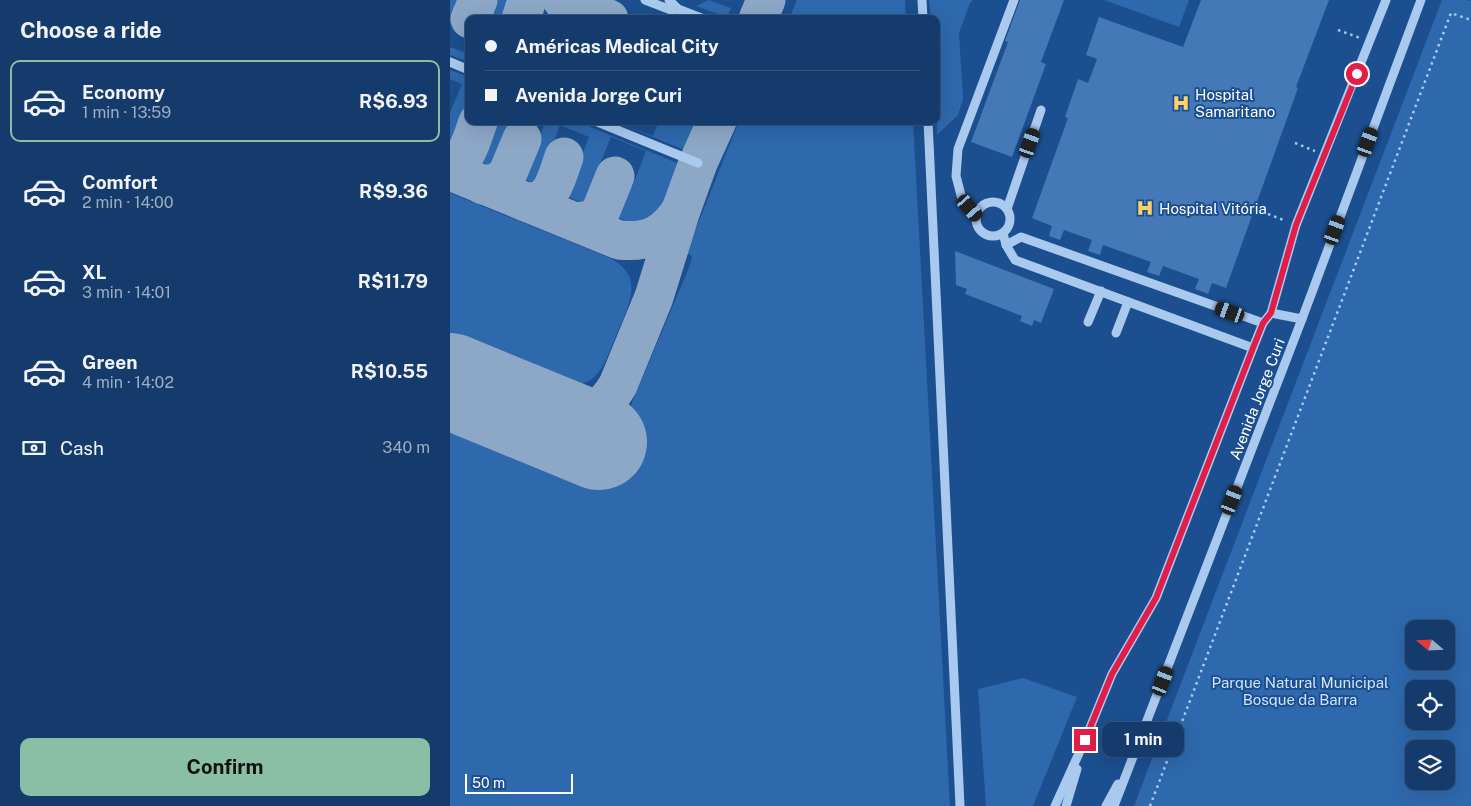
<!DOCTYPE html>
<meta charset="utf-8">
<style>
:root{--surface:#143b6b;--page:#1d4271;--text:#f1f3f6;--muted:#9dadc1;--line:#33557e;--accent:#8abfa5}
body{margin:0;font-family:"Public Sans",sans-serif;background:var(--page);color:var(--text);height:100vh;display:flex;flex-direction:column;font-size:19px;white-space:nowrap}
*{box-sizing:border-box;margin:0}
p{font-size:16px;color:var(--muted)}
.icon{flex:none;width:28px;height:28px;fill:none;stroke:currentColor;stroke-width:2;stroke-linecap:round;stroke-linejoin:round}
.map{position:relative;flex:1;overflow:hidden}
.panel{display:flex;flex-direction:column;background:var(--surface);width:450px}
.panel>*{flex:none}
.top-card{position:absolute;left:15px;top:15px;width:475px;height:110px;border-radius:10px;box-shadow:0 5px 20px #0002,0 0 0 1px var(--line);display:grid;align-content:center;height:110px;padding:0 20px;background:var(--surface)}
.needle{width:32px;rotate:289deg}
.fabs{position:absolute;left:955px;top:620px;display:grid;gap:10px}
.fabs a{display:grid;place-items:center;width:50px;height:50px;border-radius:10px;background:var(--surface);box-shadow:0 5px 20px #0002,0 0 0 1px var(--line);font-size:25px}
.scale{position:absolute;left:15px;bottom:12px;width:108px;box-sizing:border-box;padding-left:5px;border:2px solid #fff;border-top:0;font-size:14px;line-height:18px;white-space:nowrap;color:#fff;-webkit-text-stroke:4px #1b4f8f;paint-order:stroke}
.end{position:absolute;width:22px;height:22px;margin:-11px;border:6px solid #e11d48;background:#fff;box-shadow:0 0 0 2px #fff}
.from{border-radius:50%}
.bubble{position:absolute;height:35px;border-radius:10px;background:var(--surface);box-shadow:0 5px 20px #0002,0 0 0 1px var(--line);font-size:16px;font-weight:700;line-height:35px;text-align:center}
.car{position:absolute;width:15px;height:30px;margin:-15px -8px;border-radius:6px;box-shadow:0 0 4px 1px #0007;background:linear-gradient(#222 24%,#8ab4d8 0 40%,#222 0 76%,#8ab4d8 0 86%,#222 0)}
.top-card b{display:flex;align-items:center;gap:18px;height:48px;font-size:19px}
.top-card b+b{border-top:1px solid var(--line)}
.top-card i{width:12px;height:12px;background:var(--text)}
ul{padding:0;list-style:none}
li{display:flex;align-items:center;gap:15px;height:82px;margin:0 10px 8px;padding:0 10px;border:2px solid transparent;border-radius:10px}
li div{flex:1}
li b{display:block;font-size:19px}
li em{font-style:normal;font-weight:700}
li.selected{border-color:var(--accent)}
li>.icon{width:45px;height:45px;stroke-width:1.5}
h2{padding:0 20px;font-size:22px;line-height:60px}
.pay{display:flex;align-items:center;gap:12px;height:55px;padding:0 20px;font-size:19px}
.pay p{margin-inline-start:auto}
.action{display:flex;gap:10px;margin-top:auto;padding:10px 20px}
.action a{flex:1;height:58px;border-radius:10px;background:var(--accent);color:#111;font-size:20px;font-weight:700;line-height:58px;text-align:center}
main{display:flex;flex:1;min-height:0}
.map>svg:first-child{display:block}
</style>
<main>
<section class="panel">
<h2>Choose a ride</h2>
<ul>
<li class="selected"><svg class="icon" aria-label="car" viewBox="0 0 24 24"><path d="M5 17H2v-5l4-1 3-4h7l3 4 3 1v5h-3M9 17h6M6 11h13"/><circle cx="7" cy="17" r="2"/><circle cx="17" cy="17" r="2"/></svg><div><b>Economy</b><p>1 min · 13:59</p></div><em>R$6.93</em></li>
<li><svg class="icon" aria-label="car" viewBox="0 0 24 24"><path d="M5 17H2v-5l4-1 3-4h7l3 4 3 1v5h-3M9 17h6M6 11h13"/><circle cx="7" cy="17" r="2"/><circle cx="17" cy="17" r="2"/></svg><div><b>Comfort</b><p>2 min · 14:00</p></div><em>R$9.36</em></li>
<li><svg class="icon" aria-label="car" viewBox="0 0 24 24"><path d="M5 17H2v-5l4-1 3-4h7l3 4 3 1v5h-3M9 17h6M6 11h13"/><circle cx="7" cy="17" r="2"/><circle cx="17" cy="17" r="2"/></svg><div><b>XL</b><p>3 min · 14:01</p></div><em>R$11.79</em></li>
<li><svg class="icon" aria-label="car" viewBox="0 0 24 24"><path d="M5 17H2v-5l4-1 3-4h7l3 4 3 1v5h-3M9 17h6M6 11h13"/><circle cx="7" cy="17" r="2"/><circle cx="17" cy="17" r="2"/></svg><div><b>Green</b><p>4 min · 14:02</p></div><em>R$10.55</em></li>
</ul>
<div class="pay"><svg class="icon" aria-label="cash" viewBox="0 0 24 24"><path d="M3 7h18v10H3z"/><circle cx="12" cy="12" r="2"/></svg>Cash<p>340 m</p></div>
<div class="action"><a>Confirm</a></div>
</section>
<div class="map">
<svg width="1021" height="806" viewBox="0 0 1021 806">
<rect width="100%" height="100%" fill="#1b4f8f"/>
<!-- green -->
<g fill="#2e69ad" fill-rule="evenodd">
<polygon points="0,0 20,0 14,16 5,13 0,24"/>
<polygon points="35,0 54,0 68,6 63,19 28,19"/>
<polygon points="259,0 281,8 278,15 276,17 246,6"/>
<polygon points="347,0 455,0 456,19 339,19"/>
<polygon points="479,0 523,0 520,3 509,33 513,99 508,115 487,135 486,19 481,19"/>
<polygon points="654,0 739,0 729,27"/>
<path d="M992,0h25l4,1v805h-337zM964,629h32v32h-32zM964,689h32v32h-32zM964,749h32v32h-32z"/>
<polygon points="0,47 19,54 19,62 0,55"/>
<polygon points="0,70 19,77 19,104 13,119 20,122 8,153 0,150 0,113 12,84 0,79"/>
<polygon points="46,121 62,121 56,137 64,140 52,170 20,158 33,128 42,131"/>
<path d="M96,121h30l101,42 -1,2 3,1c-9,21 -19,63 -51,55 -7,-2 -13,-5 -19,-7l12,-31 11,4 14,-36 -35,-14 -15,36 9,3 -13,31 -35,-15 12,-29 9,2 11,-28 -29,-12 -11,30 8,3 -12,30 -31,-13 13,-30 8,3z"/>
<polygon points="164,121 203,136 209,121 247,121 236,149 233,148 232,149"/>
<polygon points="289,121 463,121 500,806 0,806 0,422 119,470 128,475 144,476 169,415 176,417 238,270 242,258 241,255 236,253 237,251"/>
<path d="M0,193l160,65c30,16 23,37 12,64 -6,13 -11,27 -17,40 -9,18 -22,26 -42,23l-113,-45z"/>
<polygon points="573,678 627,697 583,806 536,806 528,689"/>
</g>
<g fill="none" stroke-linecap="round" stroke-linejoin="round">
<!-- taxiway -->
<g stroke="#8da7c7" stroke-width="39">
<polyline points="112,0 159,19"/>
<polyline points="20,19 28,0"/>
<polyline points="71,19 77,0"/>
<polyline points="308,19 316,0"/>
<path d="M0,166c18,-5 22,-29 28,-44"/>
<path d="M0,171l169,69c29,3 46,-5 62,-30"/>
<polyline points="33,185 48,182 57,175 72,139"/>
<path d="M76,202c27,2 30,-24 38,-45"/>
<polyline points="126,222 141,220 150,213 165,176"/>
<path d="M103,423c31,0 49,-11 65,-38l36,-88 27,-87 17,-47 19,-42"/>
</g>
<!-- runway -->
<polyline stroke="#8da7c7" stroke-width="96" points="0,381 149,442"/>
</g>
<!-- building -->
<g fill="#4478b7">
<polygon points="570,0 614,0 591,62 596,64 562,157 521,142 558,42 555,41"/>
<polygon points="751,0 879,0 846,87 848,88 776,288 762,283 758,294 745,289 749,279 713,266 709,276 697,272 701,262 653,245 650,255 638,251 642,240 614,230 610,240 599,236 602,226 582,218 618,118 615,117 628,79 638,83 647,59 636,55 649,17 733,47"/>
<polygon points="505,251 604,289 591,323 584,320 582,326 570,321 572,316 515,294 517,289 506,285"/>
</g>
<g fill="none" stroke-linecap="round" stroke-linejoin="round">
<!-- path -->
<g stroke="#a9c9ee" stroke-width="2.5" stroke-dasharray="2.5 4" stroke-linecap="butt">
<polyline points="888,30 910,38"/>
<polyline points="845,143 865,151"/>
<polyline points="818,214 836,221"/>
<polyline points="700,806 1001,13 1021,20"/>
</g>
<!-- minor -->
<g stroke="#a9c9ee" stroke-width="9">
<polyline points="195,0 221,10 228,9 254,19"/>
<polyline points="219,0 228,9"/>
<polyline points="472,0 473,19"/>
<polyline points="0,62 19,70"/>
<polyline points="145,121 248,163"/>
<polyline points="478,121 510,806"/>
<circle cx="543" cy="219" r="17"/>
<polyline points="557,209 591,110"/>
<polyline points="527,216 512,199 506,176 508,149 564,0"/>
<polyline points="553,233 556,245 565,260 803,348"/>
<polyline points="556,245 571,237 813,323"/>
<polyline points="821,313 852,319"/>
<polyline points="638,322 651,291"/>
<polyline points="666,333 678,302"/>
<polyline points="605,806 635,740 662,674 706,598 803,348 813,323 821,313 846,225 936,0"/>
<polyline points="616,806 627,769"/>
<polyline points="656,806 668,784"/>
<polyline points="664,806 852,319 971,0"/>
</g>
</g>
<g fill="none" stroke-linecap="round" stroke-linejoin="round">
<!-- route -->
<polyline stroke="#e11d48" stroke-width="6" points="635,740 662,674 706,598 803,348 813,323 821,313 846,225 907,74"/>
</g>
<!-- icons -->
<defs>
<g id="hospital-bare" transform="scale(1.35)"><path d="M-5-5h3v3.5h4V-5h3V5h-3V1.5h-4V5h-3Z" fill="#ffd166" stroke="#1b4f8f" stroke-width="2.5" paint-order="stroke"/></g>
</defs>
<g fill-rule="evenodd">
<use href="#hospital-bare" x="731" y="103"/>
<use href="#hospital-bare" x="695" y="208"/>
</g>
<g text-anchor="middle" dominant-baseline="central" stroke-width="4" stroke-linejoin="round" paint-order="stroke">
<!-- poi labels -->
<g font-size="15" fill="#fff" stroke="#1b4f8f" text-anchor="start">
<text x="745" y="94">Hospital<tspan x="745" dy="17">Samaritano</tspan></text>
<text x="709" y="208">Hospital Vitória</text>
</g>
<!-- street labels -->
<g font-size="15" fill="#fff" stroke="#1b4f8f">
<text transform="translate(807 399) rotate(-69)">Avenida Jorge Curi</text>
</g>
<!-- park labels -->
<g font-size="15" fill="#cfe3fa" stroke="#1b4f8f">
<text x="850" y="682">Parque Natural Municipal<tspan x="850" dy="17">Bosque da Barra</tspan></text>
</g>
</g>
</svg>
<div class="fabs">
<a><svg class="needle" viewBox="-14 -14 28 28"><path d="M0-13l5 13h-10z" fill="#e53935"/><path d="M0 13l5-13h-10z" fill="#9dadc1"/></svg></a>
<a><svg class="icon" aria-label="locate" viewBox="0 0 24 24"><circle cx="12" cy="12" r="6"/><path d="M12 2v4M12 18v4M2 12h4M18 12h4"/></svg></a>
<a><svg class="icon" aria-label="layers" viewBox="0 0 24 24"><path d="M12 4l9 5-9 5-9-5zM3 14l9 5 9-5"/></svg></a>
</div>
<div class="scale">50 m</div>
<i class="end from" style="left:907px;top:74px"></i>
<i class="end" style="left:635px;top:740px"></i>
<div class="bubble" style="left:652px;top:722px;width:82px">1 min</div>
<i class="car" style="left:918px;top:142px;rotate:20deg"></i>
<i class="car" style="left:580px;top:143px;rotate:19deg"></i>
<i class="car" style="left:520px;top:208px;rotate:139deg"></i>
<i class="car" style="left:885px;top:230px;rotate:20deg"></i>
<i class="car" style="left:780px;top:312px;rotate:290deg"></i>
<i class="car" style="left:782px;top:500px;rotate:21deg"></i>
<i class="car" style="left:713px;top:681px;rotate:21deg"></i>
<div class="top-card">
<b><i class="from"></i>Américas Medical City</b>
<b><i></i>Avenida Jorge Curi</b>
</div>
</div>
</main>
